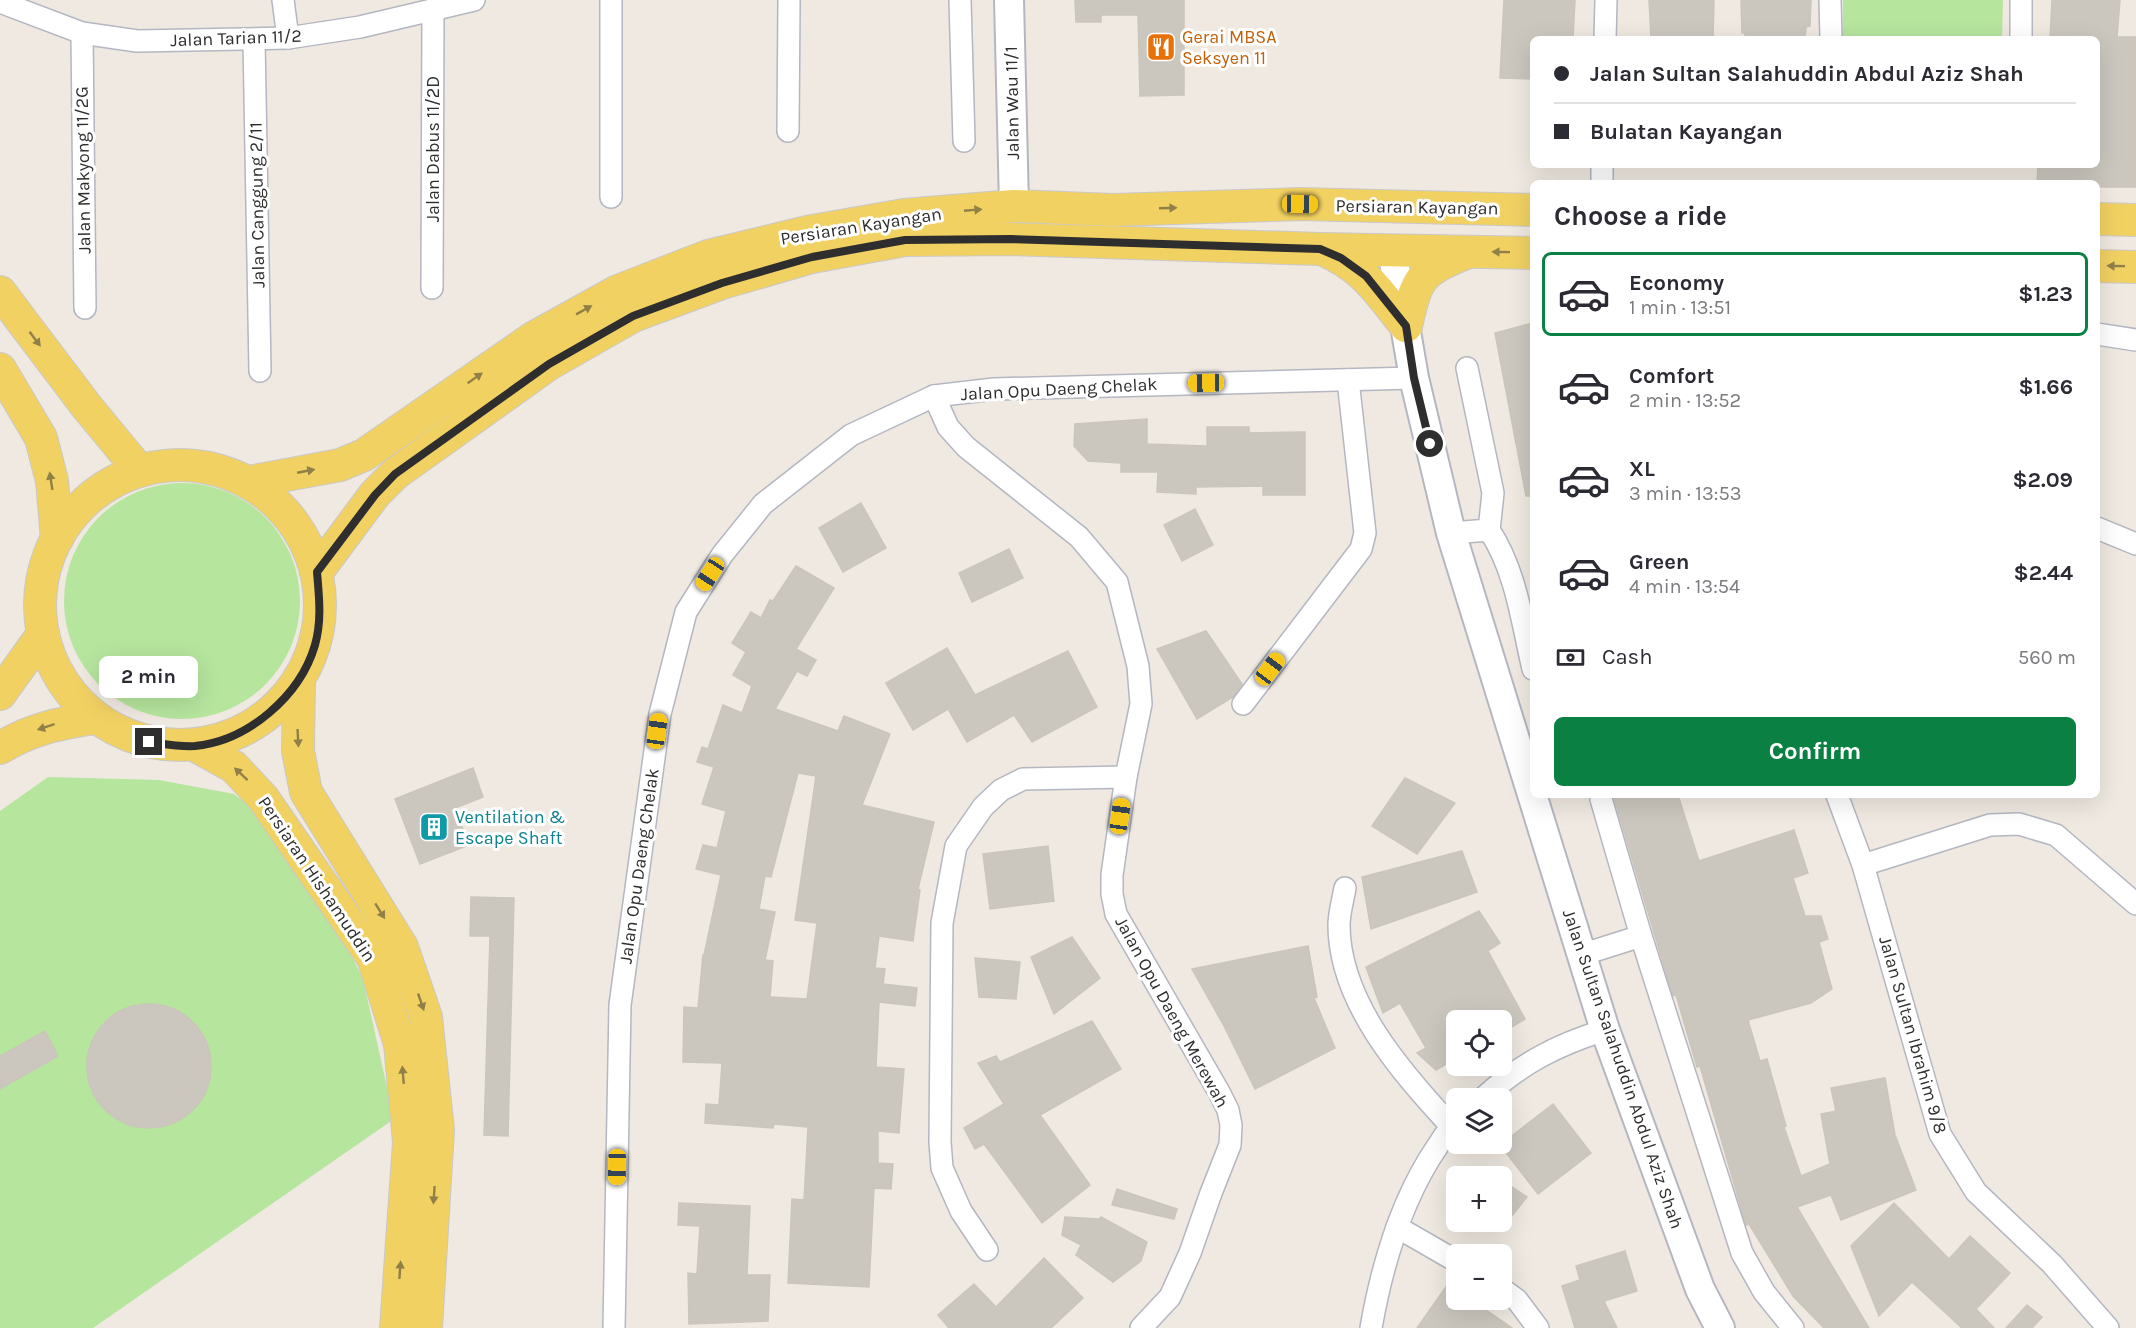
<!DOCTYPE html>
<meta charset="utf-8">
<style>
:root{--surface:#fff;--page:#f7f7f7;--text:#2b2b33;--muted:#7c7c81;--line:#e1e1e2;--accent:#0b8043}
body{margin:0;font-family:Karla,sans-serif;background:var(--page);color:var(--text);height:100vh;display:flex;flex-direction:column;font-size:22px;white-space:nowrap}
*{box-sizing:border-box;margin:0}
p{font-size:20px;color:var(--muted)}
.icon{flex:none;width:33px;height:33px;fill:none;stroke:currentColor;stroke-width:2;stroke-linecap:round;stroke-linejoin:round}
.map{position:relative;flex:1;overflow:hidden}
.drawer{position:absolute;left:1530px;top:180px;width:570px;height:618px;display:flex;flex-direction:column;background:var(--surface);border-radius:9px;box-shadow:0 6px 24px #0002}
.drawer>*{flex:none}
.top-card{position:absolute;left:1530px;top:36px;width:570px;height:132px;border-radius:9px;box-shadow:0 6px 24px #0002;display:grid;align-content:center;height:132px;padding:0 24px;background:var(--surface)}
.buttons{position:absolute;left:1446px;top:1010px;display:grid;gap:12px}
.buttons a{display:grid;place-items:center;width:66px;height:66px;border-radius:9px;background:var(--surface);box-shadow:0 6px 24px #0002;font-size:30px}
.end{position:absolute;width:27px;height:27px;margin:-14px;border:8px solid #2e2e2e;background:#fff;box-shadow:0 0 0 3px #fff}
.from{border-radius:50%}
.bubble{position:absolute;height:42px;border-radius:9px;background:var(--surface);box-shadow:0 6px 24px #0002;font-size:20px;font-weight:700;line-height:42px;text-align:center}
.car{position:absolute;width:18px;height:36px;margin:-18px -9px;border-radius:8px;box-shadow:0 0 4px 2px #0007;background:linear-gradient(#f5c518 24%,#345 0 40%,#f5c518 0 76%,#345 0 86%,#f5c518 0)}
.top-card b{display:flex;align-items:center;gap:21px;height:57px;font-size:22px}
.top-card b+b{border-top:2px solid var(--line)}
.top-card i{width:15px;height:15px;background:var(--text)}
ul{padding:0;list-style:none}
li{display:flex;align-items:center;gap:18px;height:84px;margin:0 12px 9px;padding:0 12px;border:3px solid transparent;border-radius:9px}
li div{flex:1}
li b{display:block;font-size:22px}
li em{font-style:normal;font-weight:700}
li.on{border-color:var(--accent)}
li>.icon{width:54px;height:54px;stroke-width:1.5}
h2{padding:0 24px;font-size:27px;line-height:72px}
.pay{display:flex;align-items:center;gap:15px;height:66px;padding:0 24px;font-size:22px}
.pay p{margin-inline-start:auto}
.action{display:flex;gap:12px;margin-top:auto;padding:12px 24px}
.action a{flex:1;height:69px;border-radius:9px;background:var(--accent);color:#fff;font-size:24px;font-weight:700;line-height:69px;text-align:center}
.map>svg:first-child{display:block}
</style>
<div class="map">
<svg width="2136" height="1328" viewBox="0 0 2136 1328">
<rect width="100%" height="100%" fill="#efe9e1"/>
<!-- green -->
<g fill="#b6e59e">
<polygon points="1843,0 2003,0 2002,39 1843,39"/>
<circle cx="182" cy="601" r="118"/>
<polygon points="48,777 159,780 234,794 261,815 321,894 363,979 394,1119 93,1328 0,1328 0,811"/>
</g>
<!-- building -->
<g fill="#cbc7bf" stroke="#cbc5ba" stroke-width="1.5" fill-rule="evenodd">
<polygon points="1075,0 1184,0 1184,95 1140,96 1138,15 1101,15 1101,22 1076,22"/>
<polygon points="1504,0 1575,0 1573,39 1533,39 1533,79 1500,78"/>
<polygon points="1649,0 1714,0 1713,39 1651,39"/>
<polygon points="1741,0 1811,0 1810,26 1806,27 1805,39 1745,39 1745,33 1742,33"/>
<polygon points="2052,0 2120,0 2117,37 2136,37 2136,187 2097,187 2097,183 2037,183 2038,165 2097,165 2097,39 2050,39"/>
<polygon points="1533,323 1533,496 1526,496 1495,333"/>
<polygon points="1147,419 1147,444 1207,446 1207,427 1249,427 1249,433 1305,432 1305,495 1263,495 1263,486 1196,487 1196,494 1157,492 1158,472 1121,472 1121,463 1088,461 1074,446 1075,424"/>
<polygon points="861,503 886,548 843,572 819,528"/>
<polygon points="1195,509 1213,545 1182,561 1164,525"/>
<polygon points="1009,549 1023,578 972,602 959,573"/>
<path d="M796,566l38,22 -38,61 20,11 -9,16 -10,-5 -22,38 63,22 6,-15 46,18 -28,71 72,17 -16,67 2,1 -7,51 -34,-5 -4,32 10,1 -2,15 34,4 -2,18 -36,-4 -3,65 28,2 -5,64 -21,-2v32l15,1 -2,25 -17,-1 -5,99 -81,-4 4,-84 12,1 4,-73 -34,-3 -1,4 -68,-5 1,-19 13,1 3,-42 -39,-1 1,-55 14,1 5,-53h1l17,-80 -25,-6 7,-24 14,3 9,-37 -24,-7 12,-37 -17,-5 5,-15 6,2 15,-44 19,8 10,-27 -19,-11 13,-23 -14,-9 19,-31 10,6 9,-18 3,1zM798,773l18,3 -21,144 22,3 -10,76 -37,-2 3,-36 -8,-1 10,-48 -16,-3 6,-33 6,1z"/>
<polygon points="1206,631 1242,684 1233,697 1197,719 1157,649"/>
<polygon points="947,648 975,695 1068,651 1097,707 1032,742 1014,715 967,742 948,709 913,730 886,683"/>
<polygon points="473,768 483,797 455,808 469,845 420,864 395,799"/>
<polygon points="1405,778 1455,803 1417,854 1372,826"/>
<polygon points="1613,795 1678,795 1699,861 1794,830 1808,873 1793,878 1805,916 1821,916 1828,939 1819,942 1832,989 1811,1003 1748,1020 1760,1061 1767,1059 1786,1126 1784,1127 1801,1176 1830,1164 1821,1114 1836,1111 1831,1088 1885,1078 1895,1135 1916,1190 1841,1220 1831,1195 1797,1207 1869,1328 1824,1328 1793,1296 1749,1224 1746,1225 1700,1066 1697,1067 1676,995 1673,996"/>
<polygon points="1048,846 1054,901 990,909 983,854"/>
<polygon points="1462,851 1477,892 1371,929 1362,877"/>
<polygon points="471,897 514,898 508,1136 484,1135 490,936 470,936"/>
<polygon points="1479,911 1500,943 1488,951 1525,1019 1502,1033 1502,1020 1456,1020 1456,1058 1436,1070 1417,1053 1426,1048 1400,1003 1383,1013 1366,967"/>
<polygon points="1072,937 1100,978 1054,1014 1031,957"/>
<polygon points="1308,946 1317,997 1314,998 1335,1048 1255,1089 1224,1026 1192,969"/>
<polygon points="975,958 1020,962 1016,999 979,997"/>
<circle cx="149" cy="1066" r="62"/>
<polygon points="1092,1021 1121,1069 1040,1115 1090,1185 1042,1223 984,1144 975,1149 964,1128 1004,1104 978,1063 996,1056 1000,1062"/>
<polygon points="45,1031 58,1056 0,1089 0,1056"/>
<polygon points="1553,1104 1591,1153 1538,1194 1500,1145"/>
<polygon points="1502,1180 1527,1197 1502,1228"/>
<polygon points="1117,1189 1177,1209 1174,1219 1112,1205"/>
<polygon points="679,1203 750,1206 747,1275 770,1275 768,1321 689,1324 688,1273 697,1274 700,1226 678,1225"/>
<polygon points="1894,1203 1949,1259 1970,1236 2010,1273 1976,1309 1994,1328 1962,1328 1912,1282 1879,1316 1851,1246"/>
<polygon points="1065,1217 1099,1219 1101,1217 1147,1242 1141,1261 1113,1282 1076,1255 1081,1245 1062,1235"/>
<polygon points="1625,1251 1637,1291 1604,1301 1617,1328 1575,1328 1562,1286 1580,1280 1576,1266"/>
<polygon points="1044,1258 1083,1298 1051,1328 949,1328 938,1315 974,1284 996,1307"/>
<polygon points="1455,1274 1456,1299 1470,1299 1512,1328 1417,1328"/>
<polygon points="2027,1305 2042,1317 2032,1328 2006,1328"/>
</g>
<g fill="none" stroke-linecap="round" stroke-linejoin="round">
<!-- street casing -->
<g stroke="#b4b7c1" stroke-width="24">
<g id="street">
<polyline points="283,0 288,38"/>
<polyline points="960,0 964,141"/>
<polyline points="1830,0 1831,39"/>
<polyline points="0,2 82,33 137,41 288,38 360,27 474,0"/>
<polyline points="82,33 85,308"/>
<polyline points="1605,39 1606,0"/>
<polyline points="2021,39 2021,0"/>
<polyline points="254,40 260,371"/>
<polyline points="788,131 789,0"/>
<polyline points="1602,183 1602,165"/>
<polyline points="611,197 611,0"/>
<polyline points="432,288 433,11"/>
<polyline points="2097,334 2136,340"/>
<polyline points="934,396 948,427 966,447 1079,537 1117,582 1138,666 1141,704 1126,777 1112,875 1112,894 1116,914 1219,1092 1228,1110 1231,1125 1230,1145 1211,1193 1190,1253 1170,1297 1141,1328"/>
<polyline points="2097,528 2136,544"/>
<path d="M1489,530c27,40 33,92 44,139"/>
<polyline points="1451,533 1489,530 1493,493 1467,368"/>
<polyline points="1243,704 1361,549 1365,533 1348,380"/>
<polyline points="1837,795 1863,865 1940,1134 1976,1192 2052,1264 2108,1328"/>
<polyline points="1601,799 1641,936 1742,1253 1764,1292 1793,1328"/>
<polyline points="1863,865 1990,825 2019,824 2056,835 2136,904"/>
<path d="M1345,888c-2,12 -6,25 -6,37 0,77 63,148 112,201"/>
<polyline points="1581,955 1641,936"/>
<path d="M1483,1098c38,-34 73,-53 122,-68"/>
<polyline points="1397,1227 1456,1261"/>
<polyline points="987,1250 961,1211 942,1168 940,1142 942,923 956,846 983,807 1001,790 1023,779 1126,777"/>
<polyline points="1502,1289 1517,1300 1538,1328"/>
<polyline points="614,1328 620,1005 660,714 686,612 722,555 763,504 851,435 934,396 994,389 1414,378"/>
<path d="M1371,1328c11,-63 30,-128 66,-181 6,-9 11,-18 19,-25"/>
</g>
</g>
<!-- secondary casing -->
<g stroke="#b4b7c1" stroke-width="32">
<g id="secondary">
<polyline points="1009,0 1014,206"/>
<polyline points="1392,250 1414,378 1451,533 1605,1030 1700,1289 1720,1328"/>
</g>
</g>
<!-- primary casing -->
<g stroke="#c9c9c9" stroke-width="34">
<g id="primary">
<polyline points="2097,219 2136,220"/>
<path d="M1324,250c42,19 54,42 82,76"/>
<polyline points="2097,266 2136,267"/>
<polyline points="0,292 87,407 140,471"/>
<path d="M1406,326c11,-48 13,-54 60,-73"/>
<polyline points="0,369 41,438 52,481 57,539"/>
<circle cx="180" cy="605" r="140"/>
<polyline points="249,482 340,465 364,455 533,338 618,291 708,256 807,232 904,215 1014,206 1113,210 1300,204 1533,210"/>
<polyline points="317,572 375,494 395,474 549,364 633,316 722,283 812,257 905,240 1011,239 1320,249 1533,253"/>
<polyline points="299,679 298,751 306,792 402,947 426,1017 438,1130 426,1328"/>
<polyline points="0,694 43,634"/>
<polyline points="196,746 234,767 263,798 373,958 400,1044 409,1142 396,1328"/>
<path d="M0,748c33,-20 58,-24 95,-30"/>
</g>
</g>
<!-- street -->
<use href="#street" stroke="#fff" stroke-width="21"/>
<!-- secondary -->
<use href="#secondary" stroke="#fff" stroke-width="28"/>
<!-- primary -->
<use href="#primary" stroke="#f2d163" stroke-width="32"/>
</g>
<!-- one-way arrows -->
<defs><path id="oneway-solid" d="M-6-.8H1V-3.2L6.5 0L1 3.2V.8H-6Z" transform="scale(1.5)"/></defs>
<g fill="#908048">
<use href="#oneway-solid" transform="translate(1168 208) rotate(-2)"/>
<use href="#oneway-solid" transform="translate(973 210) rotate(-5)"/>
<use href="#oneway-solid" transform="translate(1501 252) rotate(-179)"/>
<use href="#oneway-solid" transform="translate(2116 266) rotate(-179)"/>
<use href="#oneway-solid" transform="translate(584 310) rotate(-29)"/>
<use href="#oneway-solid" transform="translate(35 339) rotate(53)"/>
<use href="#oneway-solid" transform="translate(475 378) rotate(-35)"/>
<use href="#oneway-solid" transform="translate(306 471) rotate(-11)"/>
<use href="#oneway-solid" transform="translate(51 481) rotate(-99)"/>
<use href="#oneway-solid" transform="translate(46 727) rotate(162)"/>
<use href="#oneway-solid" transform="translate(298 738) rotate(87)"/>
<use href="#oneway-solid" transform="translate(241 774) rotate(-137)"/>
<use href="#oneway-solid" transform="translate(380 911) rotate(58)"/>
<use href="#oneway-solid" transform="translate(421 1002) rotate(71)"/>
<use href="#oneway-solid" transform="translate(403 1075) rotate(-95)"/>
<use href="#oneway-solid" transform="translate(434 1195) rotate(94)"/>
<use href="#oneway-solid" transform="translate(400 1270) rotate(-86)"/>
</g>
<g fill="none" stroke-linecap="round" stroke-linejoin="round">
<!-- route -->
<path stroke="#2e2e2e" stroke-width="8" d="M149,742c15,2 30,5 46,4 53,-5 105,-50 120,-101 7,-25 4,-49 2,-73l58,-77 20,-21 154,-110 84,-48 89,-33 90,-26 93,-17 106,-1 309,10 21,9 25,18 40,50 8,52 16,66"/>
</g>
<!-- icons -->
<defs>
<g id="restaurant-square" transform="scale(1.5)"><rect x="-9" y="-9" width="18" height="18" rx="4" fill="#e8710a" stroke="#fff"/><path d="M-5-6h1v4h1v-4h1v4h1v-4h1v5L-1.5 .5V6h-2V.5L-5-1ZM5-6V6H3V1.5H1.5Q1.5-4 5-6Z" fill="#fff"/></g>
<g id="building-square" transform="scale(1.5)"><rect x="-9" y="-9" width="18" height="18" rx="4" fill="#0f9aa8" stroke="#fff"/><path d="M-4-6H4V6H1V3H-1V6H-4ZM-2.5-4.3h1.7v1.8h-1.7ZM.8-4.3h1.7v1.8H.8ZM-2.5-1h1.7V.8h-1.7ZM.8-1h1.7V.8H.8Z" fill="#fff"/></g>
</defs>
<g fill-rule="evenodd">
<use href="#restaurant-square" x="1161" y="47"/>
<use href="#building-square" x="434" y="827"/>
</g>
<g text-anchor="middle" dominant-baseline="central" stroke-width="6" stroke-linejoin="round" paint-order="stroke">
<!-- food labels -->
<g font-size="18" fill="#c56008" stroke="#fff" text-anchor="start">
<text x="1182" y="37">Gerai MBSA<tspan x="1182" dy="21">Seksyen 11</tspan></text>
</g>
<!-- street labels -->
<g font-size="18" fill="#2e2e2e" stroke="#fff">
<text transform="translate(236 38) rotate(-2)">Jalan Tarian 11/2</text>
<text transform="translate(1012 103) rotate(-91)">Jalan Wau 11/1</text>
<text transform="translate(433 149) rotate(-90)">Jalan Dabus 11/2D</text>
<text transform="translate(83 170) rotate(-91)">Jalan Makyong 11/2G</text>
<text transform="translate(257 205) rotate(-91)">Jalan Canggung 2/11</text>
<text transform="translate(1417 207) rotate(1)">Persiaran Kayangan</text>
<text transform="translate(861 226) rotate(-9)">Persiaran Kayangan</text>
<text transform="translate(1059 389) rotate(-3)">Jalan Opu Daeng Chelak</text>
<text transform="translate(639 866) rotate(-82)">Jalan Opu Daeng Chelak</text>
<text transform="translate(317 879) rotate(56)">Persiaran Hishamuddin</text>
<text transform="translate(1172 1012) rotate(61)">Jalan Opu Daeng Merewah</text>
<text transform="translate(1913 1035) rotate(74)">Jalan Sultan Ibrahim 9/8</text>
<text transform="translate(1623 1069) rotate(71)">Jalan Sultan Salahuddin Abdul Aziz Shah</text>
</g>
<!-- culture labels -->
<g font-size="18" fill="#0d838f" stroke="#fff" text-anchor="start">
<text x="455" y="817">Ventilation &amp;<tspan x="455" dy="21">Escape Shaft</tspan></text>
</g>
</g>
</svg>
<div class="buttons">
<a><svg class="icon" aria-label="locate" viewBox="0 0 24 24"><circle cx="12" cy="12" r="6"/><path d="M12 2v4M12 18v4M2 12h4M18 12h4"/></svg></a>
<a><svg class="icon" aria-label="layers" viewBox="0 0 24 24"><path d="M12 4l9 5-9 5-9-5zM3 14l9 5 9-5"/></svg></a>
<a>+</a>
<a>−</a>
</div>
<i class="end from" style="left:1430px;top:444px"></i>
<i class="end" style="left:149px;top:742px"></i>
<div class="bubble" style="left:99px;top:656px;width:99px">2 min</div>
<i class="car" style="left:1300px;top:204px;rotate:91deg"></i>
<i class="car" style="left:1206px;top:383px;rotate:269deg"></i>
<i class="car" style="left:710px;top:574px;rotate:213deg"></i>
<i class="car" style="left:1270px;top:669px;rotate:37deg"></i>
<i class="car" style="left:657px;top:731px;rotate:8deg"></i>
<i class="car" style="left:1120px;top:816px;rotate:8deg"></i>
<i class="car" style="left:617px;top:1167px;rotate:181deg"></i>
<div class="top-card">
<b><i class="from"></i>Jalan Sultan Salahuddin Abdul Aziz Shah</b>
<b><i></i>Bulatan Kayangan</b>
</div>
<section class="drawer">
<h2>Choose a ride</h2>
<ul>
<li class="on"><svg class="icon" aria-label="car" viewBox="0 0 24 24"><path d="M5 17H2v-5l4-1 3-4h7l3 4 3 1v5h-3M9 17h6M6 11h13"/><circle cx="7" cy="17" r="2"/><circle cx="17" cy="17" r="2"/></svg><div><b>Economy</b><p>1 min · 13:51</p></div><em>$1.23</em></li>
<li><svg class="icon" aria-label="car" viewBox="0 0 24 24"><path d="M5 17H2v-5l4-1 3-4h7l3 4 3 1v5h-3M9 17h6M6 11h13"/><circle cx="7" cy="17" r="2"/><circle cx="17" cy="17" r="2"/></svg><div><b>Comfort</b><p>2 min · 13:52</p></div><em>$1.66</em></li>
<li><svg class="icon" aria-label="car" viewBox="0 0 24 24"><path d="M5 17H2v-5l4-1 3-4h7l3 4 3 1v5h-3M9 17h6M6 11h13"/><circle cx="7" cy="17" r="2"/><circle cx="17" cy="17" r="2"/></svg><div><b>XL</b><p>3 min · 13:53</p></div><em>$2.09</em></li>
<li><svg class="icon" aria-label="car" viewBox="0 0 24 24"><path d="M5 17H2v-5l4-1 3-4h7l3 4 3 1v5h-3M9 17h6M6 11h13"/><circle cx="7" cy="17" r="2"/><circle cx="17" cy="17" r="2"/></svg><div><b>Green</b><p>4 min · 13:54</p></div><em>$2.44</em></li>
</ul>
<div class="pay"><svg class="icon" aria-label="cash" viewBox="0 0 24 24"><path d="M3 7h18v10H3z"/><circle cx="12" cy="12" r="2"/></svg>Cash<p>560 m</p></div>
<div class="action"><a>Confirm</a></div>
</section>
</div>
